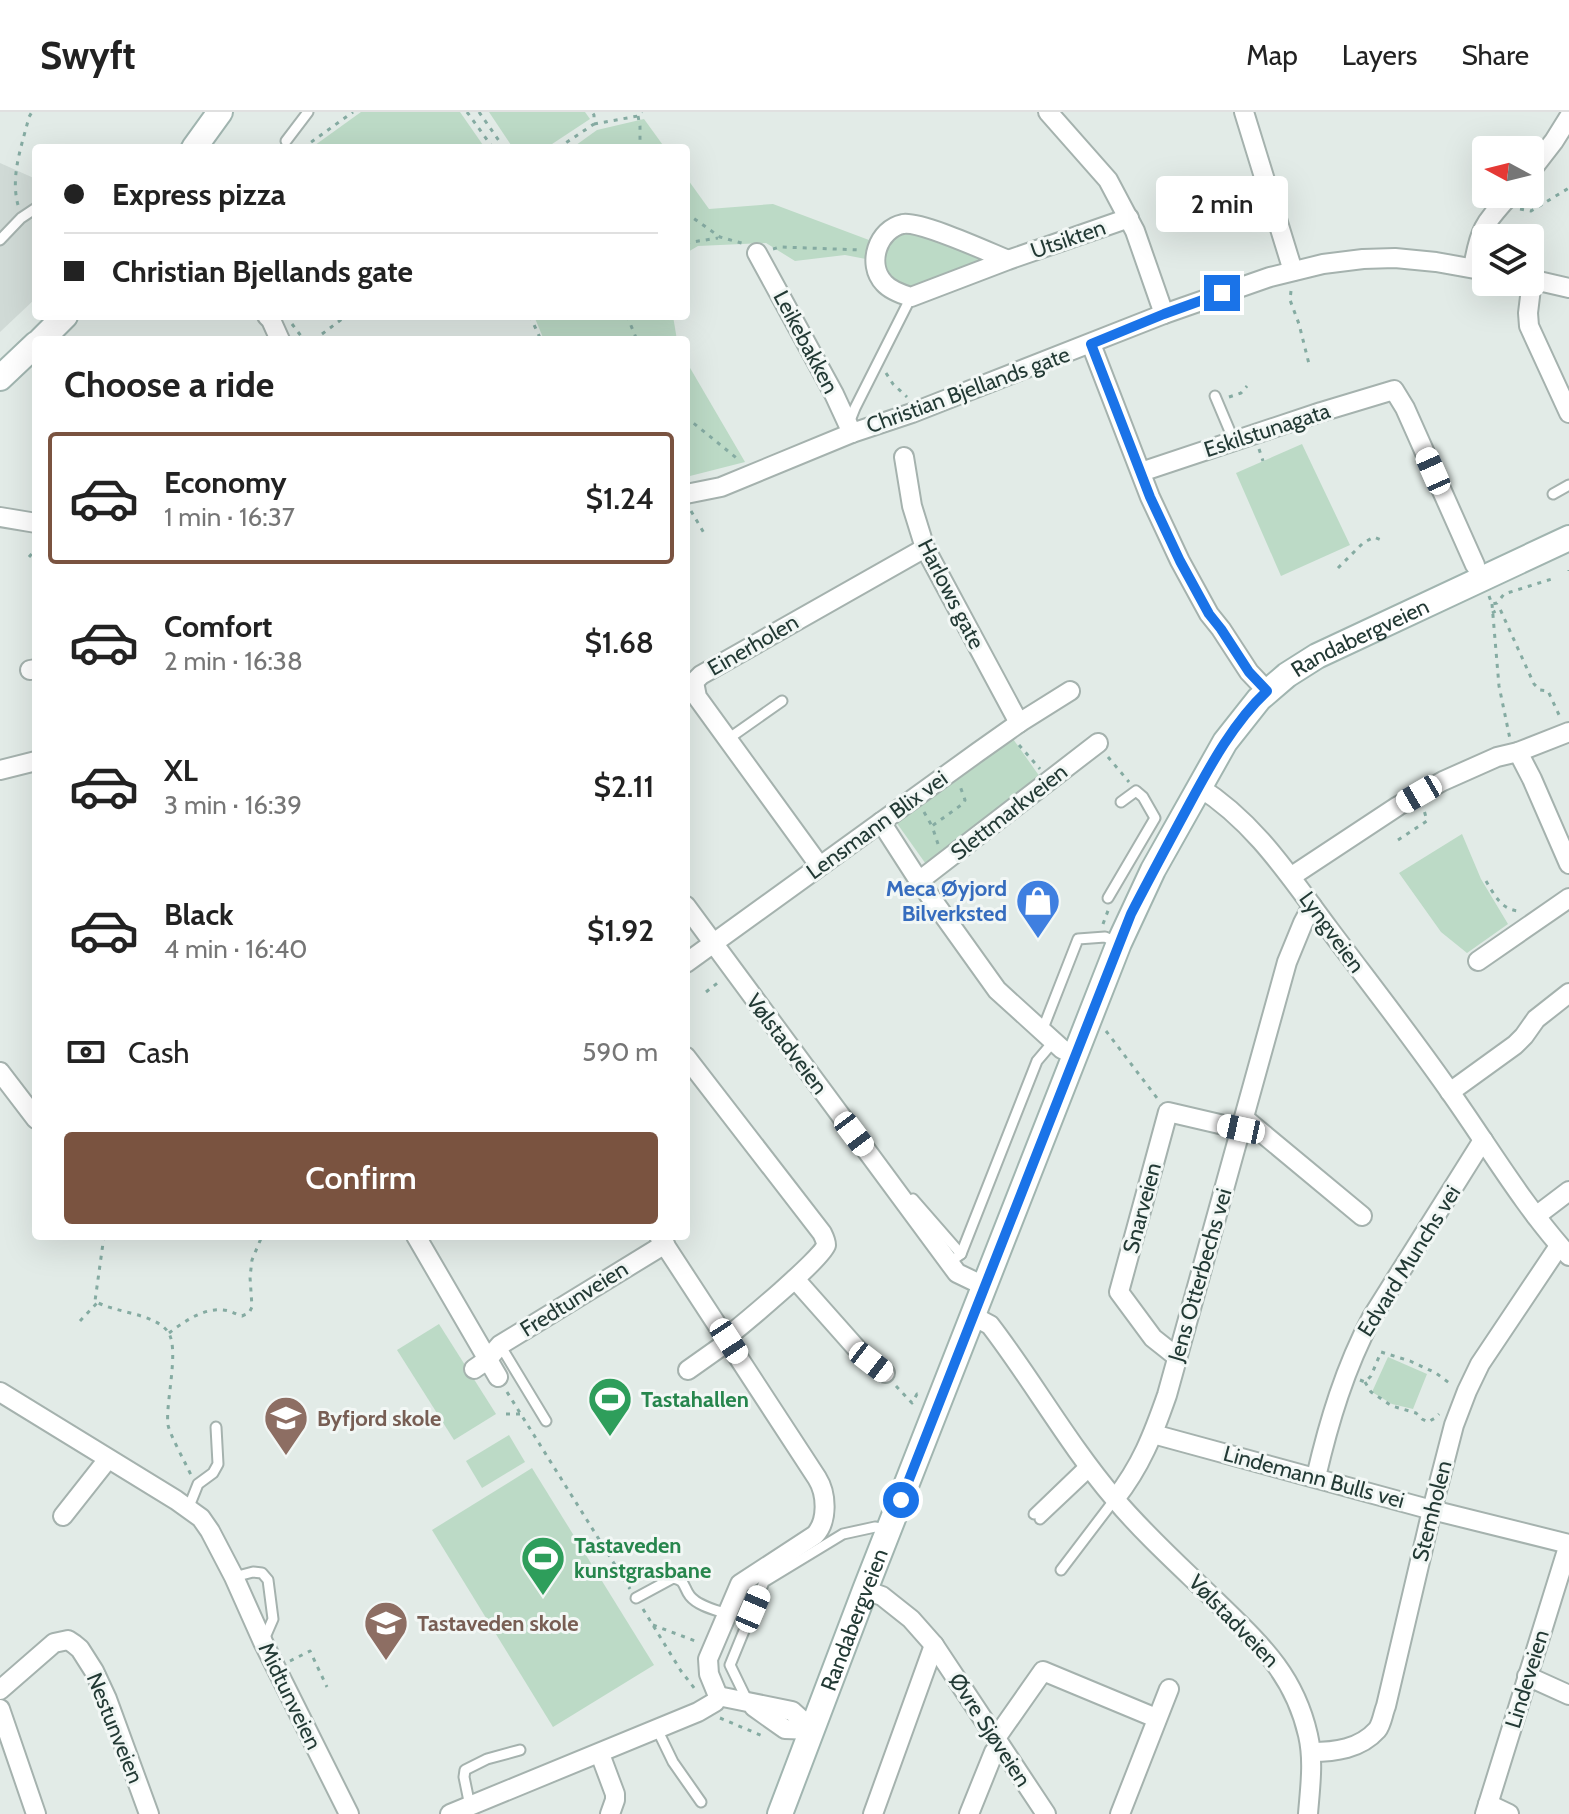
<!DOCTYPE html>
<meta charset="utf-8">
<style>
:root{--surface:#fff;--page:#f6f6f6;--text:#222;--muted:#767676;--line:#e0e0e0;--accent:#7a5340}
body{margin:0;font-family:Cabin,sans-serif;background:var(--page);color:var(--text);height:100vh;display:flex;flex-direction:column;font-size:30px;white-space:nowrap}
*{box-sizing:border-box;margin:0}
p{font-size:26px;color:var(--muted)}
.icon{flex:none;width:44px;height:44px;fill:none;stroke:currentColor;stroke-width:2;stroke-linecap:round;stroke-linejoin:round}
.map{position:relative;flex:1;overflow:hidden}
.side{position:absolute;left:32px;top:224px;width:658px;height:904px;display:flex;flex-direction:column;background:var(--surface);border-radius:8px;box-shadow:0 8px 32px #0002}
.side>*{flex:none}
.top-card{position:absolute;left:32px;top:32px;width:658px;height:176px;border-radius:8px;box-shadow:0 8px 32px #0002;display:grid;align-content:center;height:176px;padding:0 32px;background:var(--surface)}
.needle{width:52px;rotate:277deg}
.buttons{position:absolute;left:1472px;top:24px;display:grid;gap:16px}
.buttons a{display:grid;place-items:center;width:72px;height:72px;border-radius:8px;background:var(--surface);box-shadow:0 8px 32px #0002;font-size:40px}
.end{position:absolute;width:36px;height:36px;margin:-18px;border:10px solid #1a73e8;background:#fff;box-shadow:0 0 0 4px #fff}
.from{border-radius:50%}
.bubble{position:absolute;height:56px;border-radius:8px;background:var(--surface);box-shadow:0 8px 32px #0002;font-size:26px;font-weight:600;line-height:56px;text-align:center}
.car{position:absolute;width:24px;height:48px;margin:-24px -12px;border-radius:10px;box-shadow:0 0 6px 2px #0007;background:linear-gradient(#fff 24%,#345 0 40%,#fff 0 76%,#345 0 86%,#fff 0)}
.top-card b{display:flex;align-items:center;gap:28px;height:76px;font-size:30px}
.top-card b+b{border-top:2px solid var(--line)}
.top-card i{width:20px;height:20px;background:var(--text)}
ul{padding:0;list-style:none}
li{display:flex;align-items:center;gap:24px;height:132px;margin:0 16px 12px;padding:0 16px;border:4px solid transparent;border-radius:8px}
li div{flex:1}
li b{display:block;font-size:30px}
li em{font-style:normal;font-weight:600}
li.current{border-color:var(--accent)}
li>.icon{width:72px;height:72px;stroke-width:1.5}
h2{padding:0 32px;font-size:36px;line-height:96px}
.pay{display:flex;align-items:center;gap:20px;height:88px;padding:0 32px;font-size:30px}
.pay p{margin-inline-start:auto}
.button{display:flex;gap:16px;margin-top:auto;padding:16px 32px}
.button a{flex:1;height:92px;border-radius:8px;background:var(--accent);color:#fff;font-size:32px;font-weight:600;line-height:92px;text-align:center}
header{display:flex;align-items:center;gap:48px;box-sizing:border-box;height:112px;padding:0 40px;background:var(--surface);border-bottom:2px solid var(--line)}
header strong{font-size:38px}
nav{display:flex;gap:44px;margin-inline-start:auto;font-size:28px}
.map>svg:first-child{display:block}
</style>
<header>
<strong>Swyft</strong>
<nav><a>Map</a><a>Layers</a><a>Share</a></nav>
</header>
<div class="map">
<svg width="1569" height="1702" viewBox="0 0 1569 1702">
<rect width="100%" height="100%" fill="#e2ebe7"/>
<!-- built -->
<polygon fill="#d0dad6" points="0,51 36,67 36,186 0,220"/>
<!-- green -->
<g fill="#bcdac6">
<polygon points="361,0 460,0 485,36 311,36"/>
<polygon points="489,0 585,0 590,7 546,36 513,36"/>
<polygon points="644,7 665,36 572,36 597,18"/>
<polygon points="686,65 709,97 773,92 869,128 866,147 845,143 795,149 766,131 698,134 686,141"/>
<polygon points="902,119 920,119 988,149 913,177 900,173 889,164 884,147 891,127"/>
<polygon points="534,204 673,204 677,228 544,228"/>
<polygon points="686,249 745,350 686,365"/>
<polygon points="1302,332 1350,433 1281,464 1236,361"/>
<polygon points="1011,624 1040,665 928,755 896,710"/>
<polygon points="1462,722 1481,767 1508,812 1467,841 1441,820 1399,761"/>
<polygon points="439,1212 496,1302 454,1328 397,1238"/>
<polygon points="1388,1245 1427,1262 1413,1297 1392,1292 1372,1280"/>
<polygon points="509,1323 525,1350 482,1376 466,1349"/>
<polygon points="532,1356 654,1553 553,1615 432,1418"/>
</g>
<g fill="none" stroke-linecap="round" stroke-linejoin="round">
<!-- lane casing -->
<g stroke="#a5b2ae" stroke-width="13">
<g id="lane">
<polyline points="286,29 308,0"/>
<polyline points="0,128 21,106 36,96"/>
<polyline points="1215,284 1234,329"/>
<polyline points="849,311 855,296 911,185"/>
<polyline points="1553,382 1569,373"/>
<polyline points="728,627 782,589"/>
<polyline points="1108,786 1155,706 1143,685 1136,679 1121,690"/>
<polyline points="1042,919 1078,827 1105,825 1119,831"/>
<polyline points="907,1091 913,1087 961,1142"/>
<polyline points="949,1151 961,1142 1037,949 1054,929"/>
<polyline points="500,1233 546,1309"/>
<polyline points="188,1397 198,1372 213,1361 218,1352 216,1315"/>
<polyline points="1034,1402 1087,1351"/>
<polyline points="1040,1407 1092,1358"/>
<polyline points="1061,1458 1115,1387"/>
<polyline points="234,1465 253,1460 262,1461 268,1468 273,1507 263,1530"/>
<path d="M636,1486l37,-20c13,2 10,9 17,18 8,10 26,14 37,18"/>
<polyline points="747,1588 730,1553 764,1470 843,1422 875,1415 886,1417"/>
<polyline points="657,1617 673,1650 701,1690"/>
<polyline points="470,1694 464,1665 465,1658 487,1647 520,1638"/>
</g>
</g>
<!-- street casing -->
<g stroke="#a5b2ae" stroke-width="22">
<g id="street">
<polyline points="1048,0 1108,68 1135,119 1164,202"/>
<polyline points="1244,0 1293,159"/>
<polyline points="1530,60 1554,29 1569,5"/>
<polyline points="757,141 834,282 852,321"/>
<path d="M1008,148l-97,37c-10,-3 -21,-7 -27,-14 -18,-19 -6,-54 19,-59 18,-3 85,28 105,36l121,-42"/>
<path d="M1473,156c7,-41 11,-44 38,-74"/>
<polyline points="1530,167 1569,176"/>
<polyline points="1532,168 1528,201 1529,214 1569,301"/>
<polyline points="267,204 271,208 280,228"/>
<polyline points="1091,232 1150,385 1180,449 1209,502 1221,517 1249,560 1267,579"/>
<polyline points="904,345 912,394 925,436 1019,611"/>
<polyline points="1141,360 1321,300 1394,278 1405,296 1475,453"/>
<polyline points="686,382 721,375 852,321 912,301 1164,202 1270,165 1323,152 1363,147 1395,146 1436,150 1486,159"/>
<polyline points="0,405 36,411"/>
<polyline points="30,558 36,557"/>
<polyline points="1518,640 1532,667 1569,752"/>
<polyline points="0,658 36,649"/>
<path d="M1199,675c56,35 91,90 130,142 42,56 86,112 126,170 37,53 71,110 114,157"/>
<polyline points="881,710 919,769 997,878 1062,937 1075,943"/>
<polyline points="819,753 697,585 694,570 701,563 925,436"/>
<polyline points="1292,764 1398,694 1443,669 1497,645 1518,640 1569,620"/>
<polyline points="919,769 1098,631"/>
<polyline points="686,794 957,1161 984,1174"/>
<polyline points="1478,849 1569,786"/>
<polyline points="686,851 978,640 1019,611 1070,579"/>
<path d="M686,945l136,176c2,4 4,8 4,12 -3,13 -84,80 -99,92"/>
<polyline points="0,960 36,1007"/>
<polyline points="1450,980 1515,933 1524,924 1536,907 1569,881"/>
<polyline points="1244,1006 1362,1104"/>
<polyline points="1536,1104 1569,1079"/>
<polyline points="416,1124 498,1265"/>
<path d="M659,1124l158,242c10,16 11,43 -2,57l-75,49 -32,75 1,15 9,22"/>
<polyline points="795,1167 858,1238 885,1261"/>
<path d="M973,1204l17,9c43,56 78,119 124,173 31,37 68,70 103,104 43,42 77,72 91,133 6,26 2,53 0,79"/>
<polyline points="1177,1245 1153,1226 1119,1180 1168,1000 1241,1017"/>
<polyline points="474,1257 487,1248 500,1233 665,1132"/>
<polyline points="688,1258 729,1229"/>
<polyline points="0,1280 176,1388 201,1406 210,1419 234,1465 263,1530 349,1702"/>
<polyline points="1153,1322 1432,1398 1569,1432"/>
<path d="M1316,1365c13,-56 29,-109 56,-160l111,-177"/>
<path d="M1115,1387c26,-33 38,-64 52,-104l120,-433 16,-39 9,-17"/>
<polyline points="63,1404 108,1347"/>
<polyline points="865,1478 882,1484 911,1507 934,1533 1046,1702"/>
<polyline points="1527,1564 1569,1583"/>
<polyline points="0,1578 54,1531 68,1528 74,1532 80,1537 94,1559 107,1587 149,1702"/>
<polyline points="754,1595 785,1617 813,1618"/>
<polyline points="0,1597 36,1702"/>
<polyline points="996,1626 1043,1559 1156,1606"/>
<path d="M1311,1640c24,0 49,-3 66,-22 5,-6 6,-17 9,-24l46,-196 22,-85 13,-34 13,-27 79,-118"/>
<polyline points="600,1642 615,1682 615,1688 610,1702"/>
<polyline points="1488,1692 1509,1702"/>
<polyline points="450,1702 698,1600 715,1590 718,1584 792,1599 813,1618"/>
<polyline points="873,1702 934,1533"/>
<polyline points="969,1702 994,1640 1000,1634"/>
<polyline points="1120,1702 1169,1577"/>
<polyline points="1485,1702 1569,1432"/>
</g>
</g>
<!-- secondary casing -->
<g stroke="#a1b5b0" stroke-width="28">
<g id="secondary">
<polyline points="194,36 220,0"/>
<polyline points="41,228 65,204"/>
<polyline points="0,266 36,232"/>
<path id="s1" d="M780,1702l85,-224 254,-647 34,-73 72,-128 34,-43 28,-24 30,-19 252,-118"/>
</g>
</g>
<!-- path -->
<g stroke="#85aba2" stroke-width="3" stroke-dasharray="4 6" stroke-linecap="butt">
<polyline points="467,0 493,36"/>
<polyline points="479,0 504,36"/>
<polyline points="638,4 640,14 640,36"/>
<polyline points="594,12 638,4 642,0"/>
<polyline points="303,36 353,0"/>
<polyline points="558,36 594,12 594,3 592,0"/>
<path d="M18,93c-8,-29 4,-60 11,-88l3,-5"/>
<polyline points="1520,97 1531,99 1569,76"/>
<polyline points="686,101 720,125 745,132"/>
<polyline points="686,131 718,126"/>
<polyline points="773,137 780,135 861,138"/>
<polyline points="1291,179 1290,188 1299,212 1309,252"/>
<polyline points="530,204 541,228"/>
<polyline points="627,204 637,228"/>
<polyline points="292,212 304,228"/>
<polyline points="314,228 346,204"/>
<polyline points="886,261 893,272 907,285"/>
<polyline points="1229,285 1241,281 1247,274"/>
<polyline points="686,305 739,348"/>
<polyline points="1259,337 1263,349"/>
<polyline points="691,399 704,421 703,422"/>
<polyline points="29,445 36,437"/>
<polyline points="1338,456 1363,431 1374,425 1384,429"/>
<polyline points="1569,458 1569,459"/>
<polyline points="1489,484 1492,492 1497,491 1504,482 1555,466"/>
<polyline points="1492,492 1499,574 1510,627"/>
<polyline points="1492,501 1500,497 1534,572 1540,578 1548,579 1560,605"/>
<polyline points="1019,633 1040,657"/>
<polyline points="1108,645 1129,670"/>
<polyline points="924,700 932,714"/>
<polyline points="1398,728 1427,709 1424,698"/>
<polyline points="938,732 932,714 964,691 965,688 960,674"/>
<path d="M1486,769c9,15 16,30 35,30"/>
<polyline points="1103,812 1109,796"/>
<polyline points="706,880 720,869"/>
<polyline points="1106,919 1157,986"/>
<path d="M104,1124l-9,65c19,12 60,12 73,31 12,17 -3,72 0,93 2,10 18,39 23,50"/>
<polyline points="80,1209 97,1191"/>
<path d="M169,1221c16,-12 34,-25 54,-23 7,0 12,4 19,6l7,-3 3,-6 -2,-30 2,-17 10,-24"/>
<polyline points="1360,1268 1365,1270 1371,1264 1381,1240 1410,1249 1436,1261 1452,1273"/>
<polyline points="1365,1270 1371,1280 1392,1294 1416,1301 1422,1307 1428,1310 1435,1306 1439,1302"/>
<polyline points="896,1274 912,1291 917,1282 922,1284"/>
<polyline points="507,1280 630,1477"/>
<polyline points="506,1302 521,1302"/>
<polyline points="643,1497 681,1559 695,1577"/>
<polyline points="653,1513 698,1530"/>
<polyline points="290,1549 310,1539 327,1575"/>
<polyline points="720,1606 765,1625"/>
</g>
<!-- lane -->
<use href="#lane" stroke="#fff" stroke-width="9"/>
<!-- street -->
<use href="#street" stroke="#fff" stroke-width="18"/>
<!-- secondary -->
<use href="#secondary" stroke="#fff" stroke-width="24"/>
</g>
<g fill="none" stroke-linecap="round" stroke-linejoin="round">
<!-- route -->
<path stroke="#1a73e8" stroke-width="10" d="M901,1388l230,-586c19,-37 39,-74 59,-111 21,-39 44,-81 77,-112l-18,-19 -28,-43 -12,-15 -29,-53 -30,-64 -59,-153 73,-30 58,-21"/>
</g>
<!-- icons -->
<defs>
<g id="shop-pin" transform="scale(2.3)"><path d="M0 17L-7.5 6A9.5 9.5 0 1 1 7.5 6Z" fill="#3f7fe0" stroke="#f2f7f5"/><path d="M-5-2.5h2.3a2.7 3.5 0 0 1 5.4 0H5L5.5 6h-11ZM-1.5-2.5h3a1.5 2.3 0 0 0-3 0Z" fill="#fff"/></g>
<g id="stadium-pin" transform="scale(2.3)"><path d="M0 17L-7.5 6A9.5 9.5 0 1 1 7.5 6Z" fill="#2e9e5b" stroke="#f2f7f5"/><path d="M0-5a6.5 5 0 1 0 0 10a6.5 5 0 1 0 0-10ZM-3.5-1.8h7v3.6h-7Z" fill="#fff"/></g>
<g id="school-pin" transform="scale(2.3)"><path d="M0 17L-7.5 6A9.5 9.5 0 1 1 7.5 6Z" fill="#8d6e63" stroke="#f2f7f5"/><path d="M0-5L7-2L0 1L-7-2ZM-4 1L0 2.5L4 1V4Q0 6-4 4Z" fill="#fff"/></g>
</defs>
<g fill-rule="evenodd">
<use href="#shop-pin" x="1038" y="789"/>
<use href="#stadium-pin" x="610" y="1287"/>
<use href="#school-pin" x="286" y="1306"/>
<use href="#stadium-pin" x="543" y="1446"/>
<use href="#school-pin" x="386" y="1511"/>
</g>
<g text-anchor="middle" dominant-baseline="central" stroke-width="6" stroke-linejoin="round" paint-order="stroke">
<!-- street labels -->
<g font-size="22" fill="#233a35" stroke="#f2f7f5">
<text transform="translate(1068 127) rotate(-19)">Utsikten</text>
<text transform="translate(806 230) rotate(62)">Leikebakken</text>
<text transform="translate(968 278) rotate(-20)">Christian Bjellands gate</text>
<text transform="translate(1267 318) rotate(-18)">Eskilstunagata</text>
<text transform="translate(951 482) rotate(63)">Harlows gate</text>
<text stroke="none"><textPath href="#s1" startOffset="1336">Randabergveien</textPath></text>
<text transform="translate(753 533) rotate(-30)">Einerholen</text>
<text transform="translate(1009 700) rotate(-38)">Slettmarkveien</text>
<text transform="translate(877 713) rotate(-36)">Lensmann Blix vei</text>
<text transform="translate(1332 820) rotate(54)">Lyngveien</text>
<text transform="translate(787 932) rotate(53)">Vølstadveien</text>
<text transform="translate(1142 1096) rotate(-75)">Snarveien</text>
<text transform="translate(1409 1149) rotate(-58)">Edvard Munchs vei</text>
<text transform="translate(1200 1163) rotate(-74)">Jens Otterbechs vei</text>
<text transform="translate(574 1187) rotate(-32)">Fredtunveien</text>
<text transform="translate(1314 1365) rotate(15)">Lindemann Bulls vei</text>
<text transform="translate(1432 1399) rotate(-76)">Stemholen</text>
<text stroke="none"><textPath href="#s1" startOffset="208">Randabergveien</textPath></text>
<text transform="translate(1234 1509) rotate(46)">Vølstadveien</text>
<text transform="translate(1527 1567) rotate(-73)">Lindeveien</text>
<text transform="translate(290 1584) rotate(64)">Midtunveien</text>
<text transform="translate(115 1616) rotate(68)">Nestunveien</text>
<text transform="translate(990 1618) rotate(57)">Øvre Sjøveien</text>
</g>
<!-- shop labels -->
<g font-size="22" font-weight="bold" fill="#366cbe" stroke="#f2f7f5" text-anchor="end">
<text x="1007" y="776">Meca Øyjord<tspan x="1007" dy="25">Bilverksted</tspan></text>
</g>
<!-- leisure labels -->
<g font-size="22" font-weight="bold" fill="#27864d" stroke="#f2f7f5" text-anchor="start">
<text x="641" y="1287">Tastahallen</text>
<text x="574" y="1433">Tastaveden<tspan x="574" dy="25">kunstgrasbane</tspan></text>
</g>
<!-- education labels -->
<g font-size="22" font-weight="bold" fill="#785e54" stroke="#f2f7f5" text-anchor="start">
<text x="317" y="1306">Byfjord skole</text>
<text x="417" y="1511">Tastaveden skole</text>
</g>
</g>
</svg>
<div class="buttons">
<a><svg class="needle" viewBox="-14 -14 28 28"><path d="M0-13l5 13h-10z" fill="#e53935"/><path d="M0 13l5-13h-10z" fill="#767676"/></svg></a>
<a><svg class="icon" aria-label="layers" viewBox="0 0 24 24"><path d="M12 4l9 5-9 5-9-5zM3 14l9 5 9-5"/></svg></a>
</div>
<i class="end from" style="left:901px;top:1388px"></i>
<i class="end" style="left:1222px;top:181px"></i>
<div class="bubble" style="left:1156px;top:64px;width:132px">2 min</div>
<i class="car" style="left:1433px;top:359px;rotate:336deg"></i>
<i class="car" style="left:1419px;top:682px;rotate:240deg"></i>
<i class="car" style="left:1241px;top:1017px;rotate:282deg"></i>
<i class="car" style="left:854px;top:1022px;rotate:143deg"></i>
<i class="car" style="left:729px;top:1229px;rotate:147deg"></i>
<i class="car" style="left:871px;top:1250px;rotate:128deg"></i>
<i class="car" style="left:753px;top:1497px;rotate:23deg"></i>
<div class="top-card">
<b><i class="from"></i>Express pizza</b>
<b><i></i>Christian Bjellands gate</b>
</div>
<section class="side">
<h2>Choose a ride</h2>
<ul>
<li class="current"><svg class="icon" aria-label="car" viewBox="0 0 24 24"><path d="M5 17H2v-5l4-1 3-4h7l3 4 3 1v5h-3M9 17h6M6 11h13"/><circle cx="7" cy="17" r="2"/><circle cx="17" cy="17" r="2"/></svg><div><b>Economy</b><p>1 min · 16:37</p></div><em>$1.24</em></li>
<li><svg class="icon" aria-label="car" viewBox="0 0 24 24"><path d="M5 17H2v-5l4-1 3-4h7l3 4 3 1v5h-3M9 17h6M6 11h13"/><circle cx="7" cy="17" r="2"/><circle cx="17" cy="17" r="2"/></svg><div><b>Comfort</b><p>2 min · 16:38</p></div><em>$1.68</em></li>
<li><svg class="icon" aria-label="car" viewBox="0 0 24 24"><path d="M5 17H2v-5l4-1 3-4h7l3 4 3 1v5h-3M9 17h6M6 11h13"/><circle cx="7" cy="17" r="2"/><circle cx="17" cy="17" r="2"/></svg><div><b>XL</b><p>3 min · 16:39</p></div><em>$2.11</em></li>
<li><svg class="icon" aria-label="car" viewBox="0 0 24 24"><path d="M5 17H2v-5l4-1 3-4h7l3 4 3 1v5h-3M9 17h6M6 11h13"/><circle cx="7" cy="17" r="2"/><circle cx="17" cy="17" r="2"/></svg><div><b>Black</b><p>4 min · 16:40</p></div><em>$1.92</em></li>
</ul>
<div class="pay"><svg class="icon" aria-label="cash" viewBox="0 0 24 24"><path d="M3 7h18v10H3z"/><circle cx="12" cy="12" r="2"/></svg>Cash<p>590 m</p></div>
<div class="button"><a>Confirm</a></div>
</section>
</div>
